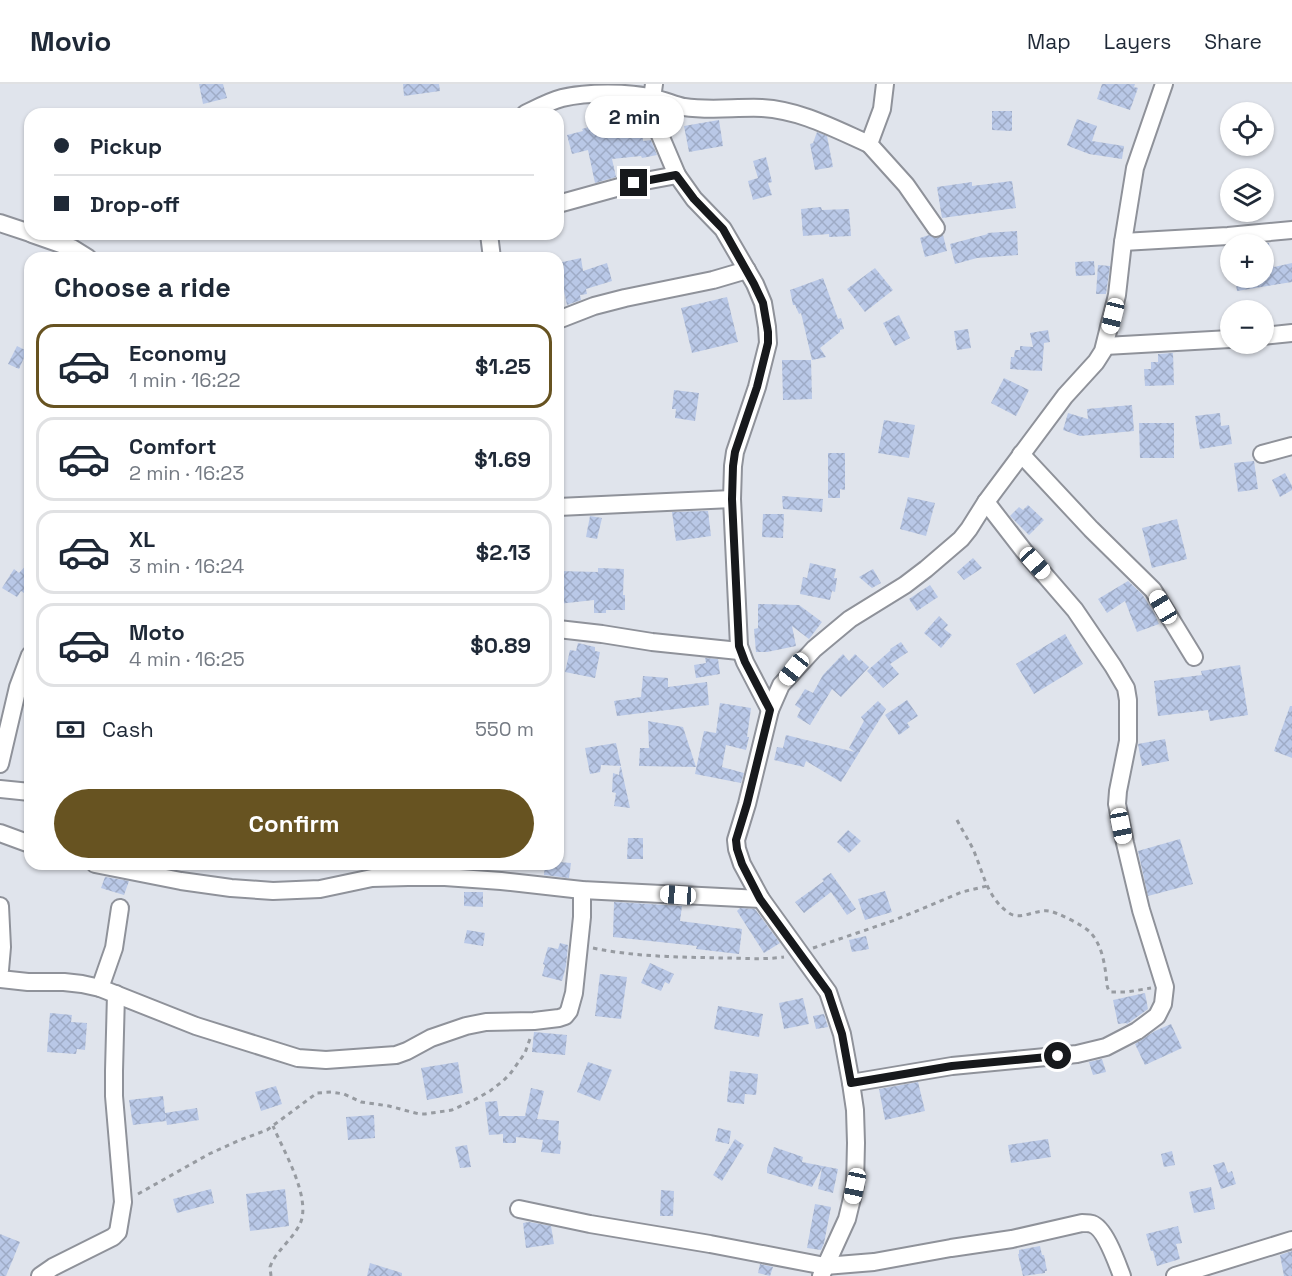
<!DOCTYPE html>
<meta charset="utf-8">
<style>
:root{--surface:#fff;--page:#f6f6f7;--text:#1f2937;--muted:#747a83;--line:#e0e1e3;--accent:#675321}
body{margin:0;font-family:"Space Grotesk",sans-serif;background:var(--page);color:var(--text);height:100vh;display:flex;flex-direction:column;font-size:22px;white-space:nowrap}
*{box-sizing:border-box;margin:0}
p{font-size:20px;color:var(--muted)}
.icon{flex:none;width:33px;height:33px;fill:none;stroke:currentColor;stroke-width:2;stroke-linecap:round;stroke-linejoin:round}
.map{position:relative;flex:1;overflow:hidden}
.side{position:absolute;left:24px;top:168px;width:540px;height:618px;display:flex;flex-direction:column;background:var(--surface);border-radius:18px;box-shadow:0 2px 4px #0004}
.side>*{flex:none}
.banner{position:absolute;left:24px;top:24px;width:540px;height:132px;border-radius:18px;box-shadow:0 2px 4px #0004;display:grid;align-content:center;height:132px;padding:0 30px;background:var(--surface)}
.fabs{position:absolute;left:1220px;top:18px;display:grid;gap:12px}
.fabs a{display:grid;place-items:center;width:54px;height:54px;border-radius:50%;background:var(--surface);box-shadow:0 2px 4px #0004;font-size:30px}
.end{position:absolute;width:27px;height:27px;margin:-14px;border:8px solid #17191c;background:#fff;box-shadow:0 0 0 3px #fff}
.from{border-radius:50%}
.bubble{position:absolute;height:42px;border-radius:21px;background:var(--surface);box-shadow:0 2px 4px #0004;font-size:20px;font-weight:600;line-height:42px;text-align:center}
.car{position:absolute;width:18px;height:36px;margin:-18px -9px;border-radius:8px;box-shadow:0 0 4px 2px #0007;background:linear-gradient(#fff 24%,#345 0 40%,#fff 0 76%,#345 0 86%,#fff 0)}
.banner b{display:flex;align-items:center;gap:21px;height:57px;font-size:22px}
.banner b+b{border-top:2px solid var(--line)}
.banner i{width:15px;height:15px;background:var(--text)}
ul{padding:0;list-style:none}
li{display:flex;align-items:center;gap:18px;height:84px;margin:0 12px 9px;padding:0 18px;border:3px solid var(--line);border-radius:18px}
li div{flex:1}
li b{display:block;font-size:22px}
li em{font-style:normal;font-weight:600}
li.selected{border-color:var(--accent)}
li>.icon{width:54px;height:54px;stroke-width:1.5}
h2{padding:0 30px;font-size:27px;line-height:72px}
.pay{display:flex;align-items:center;gap:15px;height:66px;padding:0 30px;font-size:22px}
.pay p{margin-inline-start:auto}
.button{display:flex;gap:12px;margin-top:auto;padding:12px 30px}
.button a{flex:1;height:69px;border-radius:36px;background:var(--accent);color:#fff;font-size:24px;font-weight:600;line-height:69px;text-align:center}
header{display:flex;align-items:center;gap:36px;box-sizing:border-box;height:84px;padding:0 30px;background:var(--surface);border-bottom:2px solid var(--line)}
header strong{font-size:28px}
nav{display:flex;gap:33px;margin-inline-start:auto;font-size:21px}
.map>svg:first-child{display:block}
</style>
<header>
<strong>Movio</strong>
<nav><a>Map</a><a>Layers</a><a>Share</a></nav>
</header>
<div class="map">
<svg width="1292" height="1192" viewBox="0 0 1292 1192">
<defs>
<pattern id="building-cross-hatch" width="8" height="8" patternUnits="userSpaceOnUse" patternTransform="scale(1.5)"><rect width="8" height="8" fill="#b9c8e7"/><path d="M0 0l8 8M0 8l8-8" fill="none" stroke="#9eabc6"/></pattern>
</defs>
<rect width="100%" height="100%" fill="#e0e4ec"/>
<!-- building -->
<g fill="url(#building-cross-hatch)">
<polygon points="199,0 223,0 227,14 203,20"/>
<polygon points="403,0 439,0 440,7 404,12"/>
<polygon points="1102,0 1135,0 1134,3 1138,4 1130,26 1097,15"/>
<polygon points="992,27 1012,27 1012,47 992,46"/>
<polygon points="1077,35 1097,42 1092,57 1124,62 1122,75 1089,70 1071,63 1067,61"/>
<polygon points="719,36 723,62 689,68 684,42"/>
<polygon points="641,38 643,57 651,56 657,71 642,74 641,72 612,75 616,93 595,99 588,66 572,70 567,51 583,47 582,45 589,43"/>
<polygon points="817,48 827,52 833,83 815,86 810,60 813,59"/>
<polygon points="766,73 772,98 768,99 772,111 753,116 748,97 758,94 753,77"/>
<polygon points="1012,97 1016,124 942,134 937,103 972,98 972,102"/>
<polygon points="821,123 822,126 849,125 851,152 829,153 829,150 803,152 801,125"/>
<polygon points="1017,147 1018,171 977,174 955,180 950,160 988,150 987,149"/>
<polygon points="929,151 936,154 943,151 947,167 925,173 920,154"/>
<polygon points="1263,159 1269,159 1274,183 1292,179 1292,198 1237,207 1235,194 1263,194"/>
<polygon points="581,174 583,187 607,179 612,197 586,205 587,210 580,211 581,216 567,221 558,179"/>
<polygon points="1094,177 1095,191 1076,192 1075,178"/>
<polygon points="1098,181 1110,182 1106,210 1096,210"/>
<polygon points="875,184 893,206 865,228 847,205"/>
<polygon points="823,194 838,235 841,234 844,245 840,246 840,248 820,264 826,273 812,276 801,229 799,230 795,221 793,221 790,206"/>
<polygon points="727,213 738,258 692,269 681,224"/>
<polygon points="899,231 910,254 895,262 883,239"/>
<polygon points="968,245 971,264 957,266 954,247"/>
<polygon points="1048,246 1050,258 1044,259 1042,287 1010,285 1011,273 1014,273 1015,266 1020,266 1020,262 1033,263 1030,249"/>
<polygon points="17,262 27,267 19,285 8,280"/>
<polygon points="1173,269 1174,301 1145,302 1144,285 1151,285 1151,278 1158,278 1158,270"/>
<polygon points="782,276 811,276 812,315 783,316"/>
<polygon points="1004,294 1029,306 1016,332 991,319"/>
<polygon points="674,306 699,309 695,337 675,334 676,325 672,325"/>
<polygon points="1132,321 1134,347 1080,352 1063,346 1068,329 1088,335 1087,325"/>
<polygon points="1220,329 1221,342 1229,341 1232,360 1200,365 1195,332"/>
<polygon points="884,336 915,341 909,374 878,369"/>
<polygon points="1139,339 1174,339 1174,374 1140,374"/>
<polygon points="828,369 845,369 845,406 840,405 840,414 828,414"/>
<polygon points="1254,377 1258,405 1238,408 1234,379"/>
<polygon points="1285,389 1292,402 1292,406 1280,413 1272,396"/>
<polygon points="782,412 823,415 822,428 783,425"/>
<polygon points="908,413 935,419 926,452 900,445"/>
<polygon points="1028,421 1044,436 1029,451 1010,432 1019,423 1023,426"/>
<polygon points="708,427 711,452 676,457 672,428"/>
<polygon points="763,430 784,430 783,454 762,453"/>
<polygon points="590,432 602,434 597,455 586,453"/>
<polygon points="1177,435 1187,475 1152,484 1142,444"/>
<polygon points="973,474 982,484 964,496 957,488"/>
<polygon points="30,477 30,513 21,507 17,513 2,504 14,485 19,489"/>
<polygon points="810,479 836,485 834,494 837,494 835,508 832,507 830,516 800,510 803,493 807,494"/>
<polygon points="598,484 624,485 623,511 625,511 625,526 606,526 606,529 594,529 594,516 558,520 558,487 598,488"/>
<polygon points="873,485 881,499 872,504 859,493"/>
<polygon points="1128,497 1142,510 1154,529 1159,540 1137,548 1125,517 1107,529 1098,515"/>
<polygon points="930,501 938,513 917,527 909,515"/>
<polygon points="758,520 799,521 822,538 809,555 792,542 796,562 767,568 756,568 754,545 758,544"/>
<polygon points="939,532 948,541 944,545 952,551 941,564 924,549"/>
<polygon points="1065,550 1083,580 1034,610 1016,580"/>
<polygon points="901,558 908,568 890,580 899,590 883,604 867,587 891,566 890,565"/>
<polygon points="578,559 595,563 595,567 600,568 595,594 565,588 570,566 576,567"/>
<polygon points="843,570 849,577 855,570 869,583 841,613 832,605 810,641 797,633 801,625 795,621 805,605 813,609 823,591"/>
<polygon points="705,574 718,575 720,590 696,594 694,581 706,579"/>
<polygon points="1240,581 1248,631 1210,637 1208,626 1158,632 1154,597 1202,591 1201,587"/>
<polygon points="643,592 668,594 668,603 707,598 709,621 617,632 614,617 641,613"/>
<polygon points="907,616 918,632 907,639 910,643 899,651 885,631"/>
<polygon points="878,617 886,625 841,698 806,677 804,683 774,676 777,663 783,664 786,651 855,668 849,664 864,637 861,633"/>
<polygon points="720,619 751,624 747,653 749,653 746,666 726,661 722,683 744,689 741,699 695,690 704,647 716,649"/>
<polygon points="1290,622 1292,622 1292,674 1274,667"/>
<polygon points="648,637 683,643 696,683 639,682 640,664 649,664"/>
<polygon points="1165,655 1169,677 1142,682 1138,660"/>
<polygon points="616,659 621,682 601,681 600,688 590,690 585,664"/>
<polygon points="620,683 621,683 630,724 614,722 616,709 612,708 613,689 619,691"/>
<polygon points="848,746 861,757 849,769 837,758"/>
<polygon points="628,754 643,754 643,775 627,775"/>
<polygon points="1180,755 1193,800 1148,812 1138,767"/>
<polygon points="558,778 571,779 569,794 544,791 545,780 558,780"/>
<polygon points="831,789 856,825 847,831 831,808 804,829 795,818 824,797 822,795"/>
<polygon points="105,793 129,797 124,811 101,804"/>
<polygon points="885,807 892,828 865,836 858,815"/>
<polygon points="464,808 483,808 483,823 464,822"/>
<polygon points="614,818 682,822 680,837 742,845 739,870 696,865 697,862 613,853"/>
<polygon points="740,824 755,825 780,859 764,869 737,827"/>
<polygon points="467,846 485,849 483,862 464,859"/>
<polygon points="866,852 869,865 852,868 849,856"/>
<polygon points="560,859 568,861 566,882 562,897 542,892 545,881 543,880 548,863 558,865"/>
<polygon points="650,879 674,890 669,900 665,898 661,907 641,899"/>
<polygon points="600,890 627,893 621,935 595,932"/>
<polygon points="1145,909 1148,925 1127,940 1126,939 1118,940 1113,916"/>
<polygon points="803,914 809,940 784,945 779,919"/>
<polygon points="718,922 763,930 759,953 714,945"/>
<polygon points="50,929 72,931 71,938 87,939 85,966 77,965 76,970 47,968"/>
<polygon points="824,930 828,943 816,945 813,932"/>
<polygon points="1171,940 1182,964 1145,981 1135,960 1155,947"/>
<polygon points="534,948 567,951 565,971 532,968"/>
<polygon points="1102,975 1106,988 1093,991 1089,978"/>
<polygon points="458,978 463,1009 427,1016 421,984"/>
<polygon points="588,978 612,986 600,1017 577,1008"/>
<polygon points="730,987 758,990 756,1011 745,1010 744,1020 727,1018"/>
<polygon points="918,998 925,1027 885,1036 879,1005"/>
<polygon points="276,1002 282,1020 261,1027 255,1008"/>
<polygon points="531,1004 544,1007 537,1035 559,1037 558,1056 561,1057 560,1070 541,1068 543,1056 516,1053 516,1059 503,1059 503,1050 489,1051 485,1018 497,1017 499,1032 525,1032"/>
<polygon points="163,1012 166,1037 133,1041 129,1016"/>
<polygon points="197,1024 199,1036 167,1041 165,1029"/>
<polygon points="374,1031 375,1054 348,1056 346,1033"/>
<polygon points="718,1044 731,1047 729,1060 715,1057"/>
<polygon points="735,1055 744,1061 722,1097 713,1091"/>
<polygon points="1048,1055 1051,1073 1011,1079 1008,1061"/>
<polygon points="467,1061 471,1083 460,1084 455,1063"/>
<polygon points="774,1063 803,1073 802,1078 838,1085 833,1109 818,1105 822,1084 812,1103 767,1089 767,1084"/>
<polygon points="1172,1067 1175,1081 1164,1083 1161,1070"/>
<polygon points="1224,1078 1228,1089 1232,1087 1236,1100 1221,1105 1213,1081"/>
<polygon points="1211,1103 1215,1125 1194,1129 1189,1108"/>
<polygon points="211,1105 214,1119 177,1129 173,1115"/>
<polygon points="285,1105 289,1142 250,1147 246,1110"/>
<polygon points="661,1106 674,1107 673,1132 660,1132"/>
<polygon points="815,1120 831,1123 824,1159 821,1166 807,1164"/>
<polygon points="529,1138 551,1142 554,1160 526,1164 523,1139"/>
<polygon points="1178,1142 1182,1159 1176,1160 1180,1175 1157,1182 1153,1167 1151,1167 1146,1150"/>
<polygon points="0,1150 20,1158 6,1192 0,1192"/>
<polygon points="1040,1162 1042,1171 1044,1171 1047,1187 1045,1187 1045,1189 1023,1192 1018,1170 1019,1170 1019,1166"/>
<polygon points="1292,1167 1292,1192 1284,1192 1280,1171"/>
<polygon points="370,1179 402,1189 402,1192 367,1192"/>
<polygon points="760,1180 773,1183 770,1192 758,1189"/>
</g>
<g fill="none" stroke-linecap="round" stroke-linejoin="round">
<!-- street casing -->
<g stroke="#8f929a" stroke-width="20">
<g id="street">
<polyline points="654,0 652,14 660,51 677,91 694,115 723,145 755,200 763,219 767,243 768,259 757,303 735,368 733,382 732,415 739,562 745,578 770,626"/>
<path d="M525,30c12,-6 25,-13 37,-16 25,-6 67,-6 91,0 11,2 21,7 31,9 26,4 52,0 78,1 38,2 73,21 107,36l13,-35 3,-25"/>
<polyline points="869,60 906,101 936,144"/>
<polyline points="558,120 634,99 677,91"/>
<polyline points="0,139 30,149"/>
<polyline points="32,150 72,164 88,174"/>
<polyline points="489,150 492,174"/>
<polyline points="1123,158 1228,152 1292,146"/>
<polyline points="558,236 594,222 625,214 713,196 747,186"/>
<polyline points="1263,252 1292,249"/>
<polyline points="1105,262 1230,255"/>
<polyline points="1021,370 1091,445 1153,506 1194,573"/>
<polyline points="1262,370 1292,362"/>
<polyline points="558,423 732,415"/>
<polyline points="558,545 602,550 652,558 739,567"/>
<polyline points="0,680 18,603 30,571"/>
<polyline points="0,705 30,708"/>
<polyline points="0,749 30,760"/>
<polyline points="95,780 181,797 231,804 273,807 320,805 372,794 408,793 445,793 501,797 582,806 761,815"/>
<polyline points="0,822 2,863 0,886"/>
<polyline points="0,895 28,898 64,898 82,900 100,904 196,942 298,974 326,976 396,971 407,967 431,954 466,942 486,938 534,937 559,934 565,932 569,927 574,909 582,833 582,806"/>
<polyline points="100,904 114,864 120,824"/>
<polyline points="851,999 952,982 1077,970 1106,963 1137,947 1157,932 1163,920 1165,903 1141,826 1125,759 1117,720 1118,707 1128,657 1128,616 1126,604 1113,582 1075,526 1024,467 986,418"/>
<path d="M519,1125l71,15 120,20 115,22 49,-4 77,-14 61,-9 70,-16c3,0 8,0 10,1 13,4 25,39 30,52"/>
<polyline points="40,1192 53,1183 113,1153 118,1148 123,1118 114,1012 114,987 116,910"/>
<polyline points="821,1192 847,1135 855,1102 856,1059 855,1026 851,999 842,950 828,908 761,815 742,780 737,765 736,756 747,720 770,626 781,601 814,565 850,535 905,501 926,485 961,455 969,445 986,418 1065,312 1096,278 1103,267 1117,211 1123,158 1135,84 1164,0"/>
<polyline points="1175,1192 1292,1156"/>
</g>
</g>
<!-- path -->
<g stroke="#979ba1" stroke-width="3" stroke-dasharray="4.5 4.5" stroke-linecap="butt">
<path d="M957,736c5,10 11,19 16,29 10,23 14,49 36,64 11,8 27,-4 40,-2 8,1 35,15 41,21 11,12 14,28 16,43 1,7 0,12 4,17h17l24,-4"/>
<path d="M593,864c42,9 87,9 130,10 20,0 40,2 61,-1"/>
<polyline points="813,864 895,836 962,808 987,802"/>
<polyline points="138,1110 209,1070 240,1056 267,1046 317,1009 331,1008 344,1010 361,1018 389,1022 419,1030 425,1030 452,1026 474,1016 490,1007 503,997 510,990 525,969 531,952"/>
<path d="M271,1192l-1,-9 2,-5c8,-14 21,-24 28,-38 12,-26 -17,-74 -27,-98"/>
</g>
<!-- street -->
<use href="#street" stroke="#fff" stroke-width="16"/>
</g>
<g fill="none" stroke-linecap="round" stroke-linejoin="round">
<!-- route -->
<polyline stroke="#17191c" stroke-width="8" points="634,99 676,91 694,115 723,145 754,200 763,219 768,248 768,259 757,303 735,368 733,382 732,415 739,562 745,578 770,626 747,720 736,756 737,765 742,780 760,815 828,908 842,950 851,999 952,982 1058,972"/>
</g>
</svg>
<div class="fabs">
<a><svg class="icon" aria-label="locate" viewBox="0 0 24 24"><circle cx="12" cy="12" r="6"/><path d="M12 2v4M12 18v4M2 12h4M18 12h4"/></svg></a>
<a><svg class="icon" aria-label="layers" viewBox="0 0 24 24"><path d="M12 4l9 5-9 5-9-5zM3 14l9 5 9-5"/></svg></a>
<a>+</a>
<a>−</a>
</div>
<i class="end from" style="left:1058px;top:972px"></i>
<i class="end" style="left:634px;top:99px"></i>
<div class="bubble" style="left:585px;top:12px;width:99px">2 min</div>
<i class="car" style="left:1113px;top:232px;rotate:194deg"></i>
<i class="car" style="left:1035px;top:479px;rotate:138deg"></i>
<i class="car" style="left:1163px;top:523px;rotate:329deg"></i>
<i class="car" style="left:794px;top:585px;rotate:219deg"></i>
<i class="car" style="left:1121px;top:742px;rotate:169deg"></i>
<i class="car" style="left:678px;top:811px;rotate:274deg"></i>
<i class="car" style="left:855px;top:1102px;rotate:192deg"></i>
<div class="banner">
<b><i class="from"></i>Pickup</b>
<b><i></i>Drop-off</b>
</div>
<section class="side">
<h2>Choose a ride</h2>
<ul>
<li class="selected"><svg class="icon" aria-label="car" viewBox="0 0 24 24"><path d="M5 17H2v-5l4-1 3-4h7l3 4 3 1v5h-3M9 17h6M6 11h13"/><circle cx="7" cy="17" r="2"/><circle cx="17" cy="17" r="2"/></svg><div><b>Economy</b><p>1 min · 16:22</p></div><em>$1.25</em></li>
<li><svg class="icon" aria-label="car" viewBox="0 0 24 24"><path d="M5 17H2v-5l4-1 3-4h7l3 4 3 1v5h-3M9 17h6M6 11h13"/><circle cx="7" cy="17" r="2"/><circle cx="17" cy="17" r="2"/></svg><div><b>Comfort</b><p>2 min · 16:23</p></div><em>$1.69</em></li>
<li><svg class="icon" aria-label="car" viewBox="0 0 24 24"><path d="M5 17H2v-5l4-1 3-4h7l3 4 3 1v5h-3M9 17h6M6 11h13"/><circle cx="7" cy="17" r="2"/><circle cx="17" cy="17" r="2"/></svg><div><b>XL</b><p>3 min · 16:24</p></div><em>$2.13</em></li>
<li><svg class="icon" aria-label="car" viewBox="0 0 24 24"><path d="M5 17H2v-5l4-1 3-4h7l3 4 3 1v5h-3M9 17h6M6 11h13"/><circle cx="7" cy="17" r="2"/><circle cx="17" cy="17" r="2"/></svg><div><b>Moto</b><p>4 min · 16:25</p></div><em>$0.89</em></li>
</ul>
<div class="pay"><svg class="icon" aria-label="cash" viewBox="0 0 24 24"><path d="M3 7h18v10H3z"/><circle cx="12" cy="12" r="2"/></svg>Cash<p>550 m</p></div>
<div class="button"><a>Confirm</a></div>
</section>
</div>
